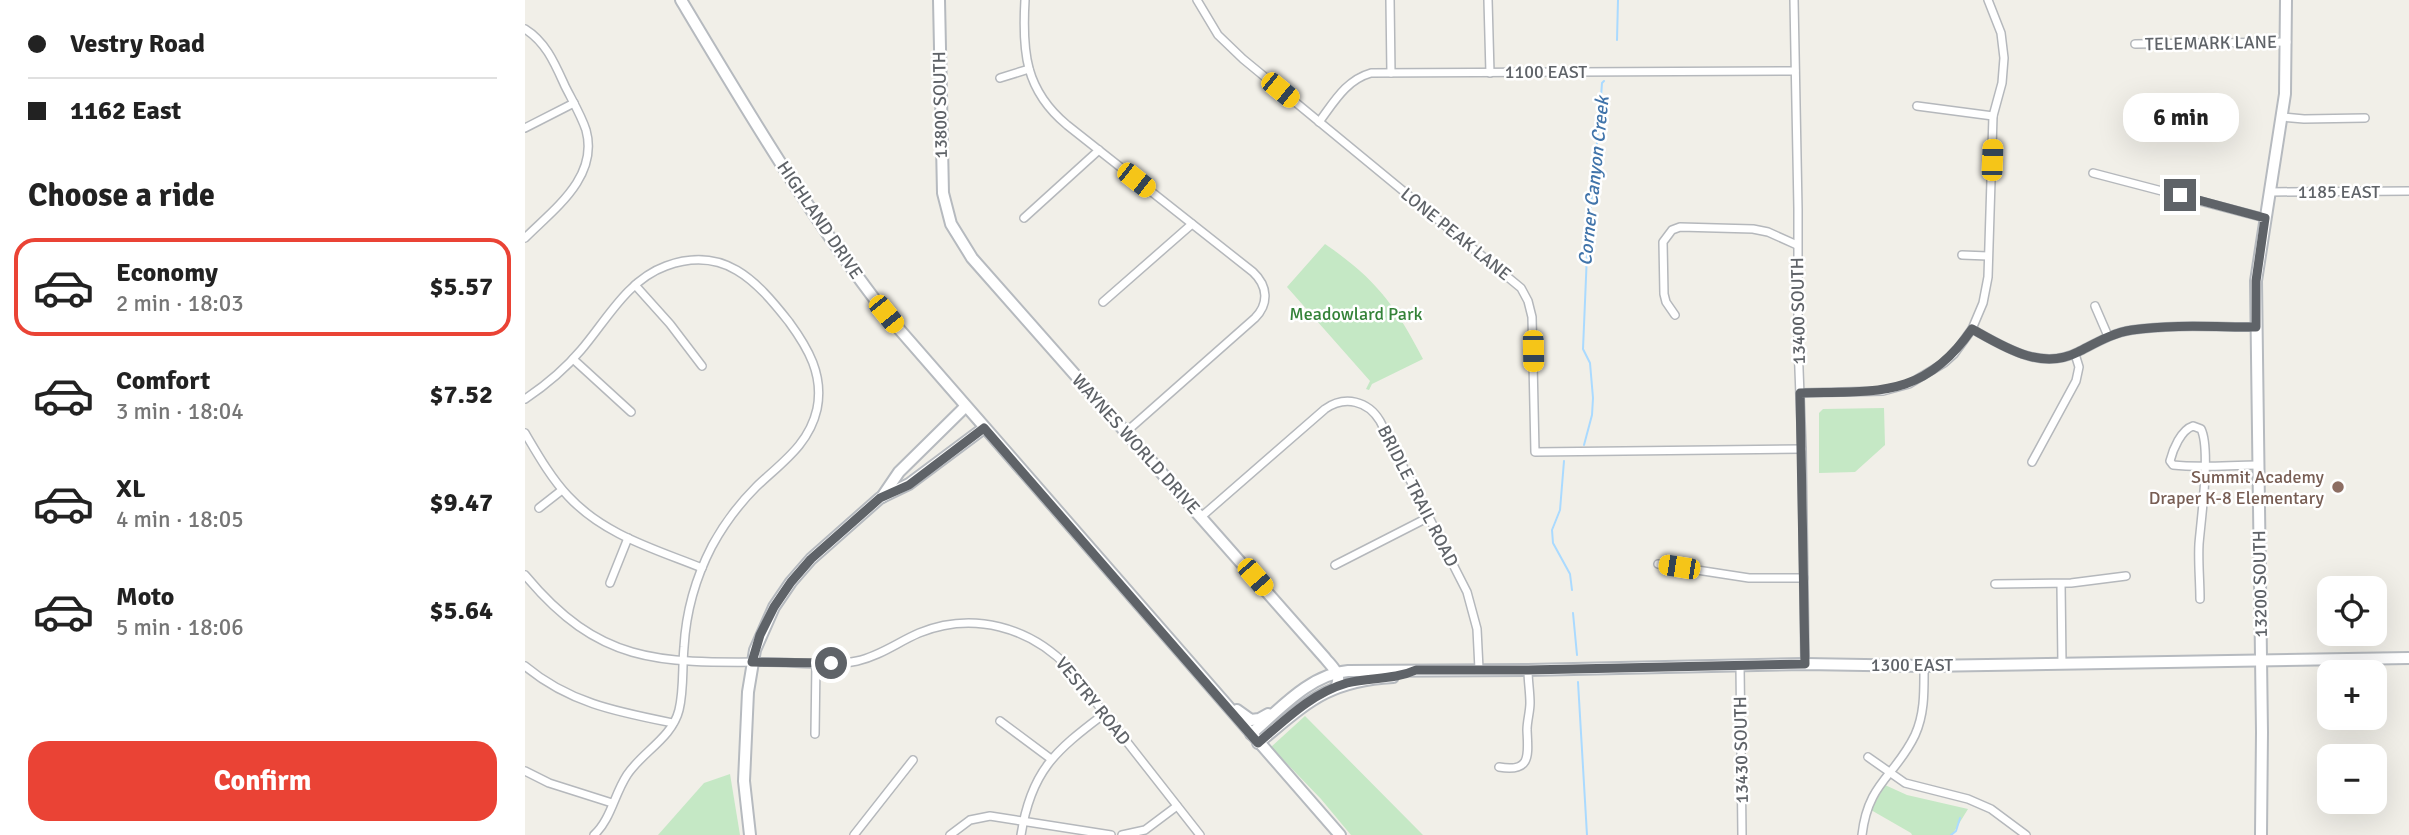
<!DOCTYPE html>
<meta charset="utf-8">
<style>
:root{--surface:#fff;--page:#f2f2f2;--text:#222;--muted:#767676;--line:#e0e0e0;--accent:#ea4335}
body{margin:0;font-family:Signika,sans-serif;background:var(--page);color:var(--text);height:100vh;display:flex;flex-direction:column;font-size:26px;white-space:nowrap}
*{box-sizing:border-box;margin:0}
p{font-size:23px;color:var(--muted)}
.icon{flex:none;width:38px;height:38px;fill:none;stroke:currentColor;stroke-width:2;stroke-linecap:round;stroke-linejoin:round}
.map{position:relative;flex:1;overflow:hidden}
.sheet{display:flex;flex-direction:column;background:var(--surface);width:525px}
.sheet>*{flex:none}
.guide{display:grid;align-content:center;height:154px;padding:0 28px;background:var(--surface)}
.tools{position:absolute;left:1792px;top:576px;display:grid;gap:14px}
.tools a{display:grid;place-items:center;width:70px;height:70px;border-radius:14px;background:var(--surface);box-shadow:0 7px 28px #0002;font-size:35px}
.end{position:absolute;width:32px;height:32px;margin:-16px;border:9px solid #5f6368;background:#fff;box-shadow:0 0 0 4px #fff}
.from{border-radius:50%}
.bubble{position:absolute;height:49px;border-radius:21px;background:var(--surface);box-shadow:0 7px 28px #0002;font-size:23px;font-weight:800;line-height:49px;text-align:center}
.car{position:absolute;width:21px;height:42px;margin:-21px -10px;border-radius:9px;box-shadow:0 0 5px 2px #0007;background:linear-gradient(#f5c518 24%,#345 0 40%,#f5c518 0 76%,#345 0 86%,#f5c518 0)}
.guide b{display:flex;align-items:center;gap:24px;height:66px;font-size:26px}
.guide b+b{border-top:2px solid var(--line)}
.guide i{width:18px;height:18px;background:var(--text)}
ul{padding:0;list-style:none}
li{display:flex;align-items:center;gap:21px;height:98px;margin:0 14px 10px;padding:0 14px;border:4px solid transparent;border-radius:21px}
li div{flex:1}
li b{display:block;font-size:26px}
li em{font-style:normal;font-weight:800}
li.on{border-color:var(--accent)}
li>.icon{width:63px;height:63px;stroke-width:1.5}
h2{padding:0 28px;font-size:32px;line-height:84px}
.primary-button{display:flex;gap:14px;margin-top:auto;padding:14px 28px}
.primary-button a{flex:1;height:80px;border-radius:21px;background:var(--accent);color:#fff;font-size:28px;font-weight:800;line-height:80px;text-align:center}
main{display:flex;flex:1;min-height:0}
.map>svg:first-child{display:block}
</style>
<main>
<section class="sheet">
<div class="guide">
<b><i class="from"></i>Vestry Road</b>
<b><i></i>1162 East</b>
</div>
<h2>Choose a ride</h2>
<ul>
<li class="on"><svg class="icon" aria-label="car" viewBox="0 0 24 24"><path d="M5 17H2v-5l4-1 3-4h7l3 4 3 1v5h-3M9 17h6M6 11h13"/><circle cx="7" cy="17" r="2"/><circle cx="17" cy="17" r="2"/></svg><div><b>Economy</b><p>2 min · 18:03</p></div><em>$5.57</em></li>
<li><svg class="icon" aria-label="car" viewBox="0 0 24 24"><path d="M5 17H2v-5l4-1 3-4h7l3 4 3 1v5h-3M9 17h6M6 11h13"/><circle cx="7" cy="17" r="2"/><circle cx="17" cy="17" r="2"/></svg><div><b>Comfort</b><p>3 min · 18:04</p></div><em>$7.52</em></li>
<li><svg class="icon" aria-label="car" viewBox="0 0 24 24"><path d="M5 17H2v-5l4-1 3-4h7l3 4 3 1v5h-3M9 17h6M6 11h13"/><circle cx="7" cy="17" r="2"/><circle cx="17" cy="17" r="2"/></svg><div><b>XL</b><p>4 min · 18:05</p></div><em>$9.47</em></li>
<li><svg class="icon" aria-label="car" viewBox="0 0 24 24"><path d="M5 17H2v-5l4-1 3-4h7l3 4 3 1v5h-3M9 17h6M6 11h13"/><circle cx="7" cy="17" r="2"/><circle cx="17" cy="17" r="2"/></svg><div><b>Moto</b><p>5 min · 18:06</p></div><em>$5.64</em></li>
</ul>
<div class="primary-button"><a>Confirm</a></div>
</section>
<div class="map">
<svg width="1884" height="835" viewBox="0 0 1884 835">
<rect width="100%" height="100%" fill="#f1efe8"/>
<!-- green -->
<g fill="#c5e8c5">
<path d="M800,244c51,35 70,61 98,115l-51,25 -3,6 -3,-1 4,-8 -83,-94z"/>
<polygon points="1359,408 1360,445 1330,472 1294,473 1294,413 1298,409"/>
<polygon points="780,716 898,835 826,835 796,799 746,747"/>
<polygon points="205,774 215,835 133,835 179,783"/>
<polygon points="1360,785 1382,795 1443,809 1427,835 1387,835 1386,833 1346,810"/>
</g>
<g fill="none" stroke-linecap="round" stroke-linejoin="round">
<!-- stream -->
<g stroke="#aadaff" stroke-width="2">
<polyline points="1092,40 1093,0"/>
<polyline points="1059,445 1067,415 1068,398 1065,363 1058,349 1062,254 1059,235 1064,225 1075,111 1077,83 1079,81"/>
<polyline points="1039,461 1035,510 1027,530 1028,543 1045,574 1047,590"/>
<polyline points="1048,613 1052,655"/>
<polyline points="1053,682 1062,835"/>
<polyline points="1426,835 1431,831 1435,818"/>
</g>
<!-- street casing -->
<g stroke="#b5b8bc" stroke-width="10">
<g id="street">
<path d="M500,0c-3,52 0,90 42,125l186,147c15,14 16,32 2,46l-129,114"/>
<polyline points="672,0 693,35 718,59 996,288 1003,301 1007,317 1010,452 1277,449"/>
<polyline points="865,0 866,73"/>
<polyline points="963,0 965,73"/>
<polyline points="1269,0 1273,209 1273,343 1277,449 1280,664"/>
<path d="M0,29c21,13 30,35 40,57 7,14 16,29 21,44 13,47 -32,79 -61,108"/>
<polyline points="1610,44 1762,42"/>
<polyline points="475,78 504,69"/>
<polyline points="1392,106 1468,116"/>
<polyline points="1757,117 1779,119 1840,118"/>
<path d="M794,122c15,-20 27,-42 52,-49l424,-2"/>
<polyline points="0,128 49,103"/>
<polyline points="1568,173 1740,218"/>
<polyline points="1744,192 1884,191"/>
<polyline points="499,218 574,150"/>
<polyline points="1437,255 1463,256"/>
<polyline points="110,285 145,324 177,366"/>
<polyline points="578,302 667,224"/>
<polyline points="1570,306 1583,336"/>
<polyline points="1150,315 1141,302 1139,294 1138,242 1147,230 1155,227 1228,229 1243,232 1272,245"/>
<path d="M1447,329c32,18 69,42 106,23 18,-9 34,-19 54,-22 40,-6 84,-3 124,-3"/>
<polyline points="48,359 106,412"/>
<polyline points="1275,393 1358,391 1384,384 1419,363 1429,354 1447,329 1458,303 1463,277 1468,116 1477,83 1479,58 1476,33 1463,0"/>
<path d="M0,399c21,-14 40,-30 56,-49 25,-29 46,-70 85,-84 58,-21 90,14 123,56 19,26 35,53 28,87 -8,36 -36,54 -61,78 -17,17 -32,37 -44,59 -16,31 -26,66 -28,101 -2,21 0,43 -5,63 -7,28 -37,42 -52,65 -13,20 -16,44 -33,60"/>
<path d="M0,433c13,22 26,45 43,63 36,39 87,53 134,72"/>
<polyline points="1507,462 1551,381 1554,367 1550,354"/>
<polyline points="14,508 37,490"/>
<path d="M676,517l124,-108c20,-14 43,-8 55,12l87,171 10,37 2,40"/>
<polyline points="1133,564 1224,578 1279,578"/>
<polyline points="810,565 904,517"/>
<path d="M0,575c74,89 133,88 242,87 29,0 61,5 90,-1 23,-5 41,-19 62,-28 54,-22 111,-6 150,35l131,167"/>
<polyline points="85,583 103,538"/>
<polyline points="1470,584 1546,583 1601,576"/>
<polyline points="1536,584 1537,664"/>
<path d="M1675,599c0,-18 -2,-37 -1,-55 2,-25 12,-95 2,-115l-8,-3c-12,4 -20,23 -23,35l3,4c28,3 57,0 85,0"/>
<path d="M0,666c44,37 93,46 148,57"/>
<polyline points="1215,666 1217,835"/>
<polyline points="475,721 526,759"/>
<polyline points="290,734 291,663"/>
<polyline points="1343,757 1380,783 1443,799 1466,809 1501,835"/>
<path d="M974,767c33,6 29,-13 28,-37 0,-9 3,-18 3,-27 0,-11 -2,-22 -2,-33"/>
<polyline points="0,771 24,783 87,803"/>
<polyline points="329,835 388,760"/>
<polyline points="425,835 445,820 465,816 586,835"/>
<path d="M496,835c10,-64 34,-84 83,-121"/>
<polyline points="597,835 620,830 652,806"/>
<path d="M1337,835c6,-53 33,-58 53,-100 10,-22 9,-45 9,-69"/>
</g>
</g>
<!-- secondary casing -->
<g stroke="#b6babf" stroke-width="14">
<g id="secondary">
<path d="M156,0c64,107 128,215 205,314l454,521"/>
<path d="M414,0l4,193 8,31 21,34 353,400c7,9 18,17 11,29"/>
<polyline points="357,497 374,472 440,407"/>
<polyline points="712,710 726,720 734,719 743,714"/>
<path d="M726,734c27,-23 59,-60 97,-63l180,-1 277,-6 119,2 485,-8"/>
<path d="M733,743c49,-40 68,-62 135,-66"/>
<polyline points="225,835 219,781 223,692 230,650 249,607 266,582 286,559 355,498 384,484 459,428"/>
<polyline points="1736,835 1737,732 1731,281 1760,94 1761,0"/>
</g>
</g>
<!-- street -->
<use href="#street" stroke="#fff" stroke-width="7"/>
<!-- secondary -->
<use href="#secondary" stroke="#fff" stroke-width="10"/>
</g>
<g fill="none" stroke-linecap="round" stroke-linejoin="round">
<!-- route -->
<path stroke="#5f6368" stroke-width="9" d="M306,663l-79,-1 8,-27 14,-28 17,-25 20,-23 69,-61 29,-13 75,-57 274,315c27,-23 54,-50 89,-60 23,-6 47,-3 69,-13h112l277,-6 -5,-271c76,-2 124,6 172,-64 32,18 69,42 106,23 18,-9 34,-19 54,-22 40,-6 84,-3 124,-3v-46l9,-63 -85,-23"/>
</g>
<!-- markers -->
<circle fill="#8d6e63" stroke="#fff" stroke-width="2.5" cx="1813" cy="487" r="7"/>
<g text-anchor="middle" dominant-baseline="central" stroke-width="5" stroke-linejoin="round" paint-order="stroke">
<!-- street labels -->
<g font-size="18" fill="#5f6368" stroke="#fff">
<text transform="translate(1686 43) rotate(-1)">TELEMARK LANE</text>
<text x="1021" y="72">1100 EAST</text>
<text transform="translate(415 105) rotate(-91)">13800 SOUTH</text>
<text x="1814" y="192">1185 EAST</text>
<text transform="translate(295 220) rotate(56)">HIGHLAND DRIVE</text>
<text transform="translate(931 234) rotate(39)">LONE PEAK LANE</text>
<text transform="translate(1273 311) rotate(-91)">13400 SOUTH</text>
<text transform="translate(611 444) rotate(48)">WAYNES WORLD DRIVE</text>
<text transform="translate(893 496) rotate(63)">BRIDLE TRAIL ROAD</text>
<text transform="translate(1735 584) rotate(-91)">13200 SOUTH</text>
<text x="1387" y="665">1300 EAST</text>
<text transform="translate(568 701) rotate(51)">VESTRY ROAD</text>
<text transform="translate(1216 750) rotate(-91)">13430 SOUTH</text>
</g>
<!-- park labels -->
<g font-size="18" fill="#348238" stroke="#fff">
<text x="831" y="314">Meadowlard Park</text>
</g>
<!-- education labels -->
<g font-size="18" fill="#785e54" stroke="#fff" text-anchor="end">
<text x="1799" y="477">Summit Academy<tspan x="1799" dy="21">Draper K-8 Elementary</tspan></text>
</g>
<!-- water labels -->
<g font-size="19" font-style="italic" fill="#4174aa" stroke="#fff">
<text transform="translate(1069 181) rotate(-84)">Corner Canyon Creek</text>
</g>
</g>
</svg>
<div class="tools">
<a><svg class="icon" aria-label="locate" viewBox="0 0 24 24"><circle cx="12" cy="12" r="6"/><path d="M12 2v4M12 18v4M2 12h4M18 12h4"/></svg></a>
<a>+</a>
<a>−</a>
</div>
<i class="end from" style="left:306px;top:663px"></i>
<i class="end" style="left:1655px;top:195px"></i>
<div class="bubble" style="left:1598px;top:93px;width:116px">6 min</div>
<i class="car" style="left:755px;top:90px;rotate:129deg"></i>
<i class="car" style="left:1467px;top:160px;rotate:2deg"></i>
<i class="car" style="left:611px;top:180px;rotate:128deg"></i>
<i class="car" style="left:361px;top:314px;rotate:141deg"></i>
<i class="car" style="left:1008px;top:351px;rotate:179deg"></i>
<i class="car" style="left:1154px;top:567px;rotate:279deg"></i>
<i class="car" style="left:730px;top:577px;rotate:139deg"></i>
</div>
</main>
